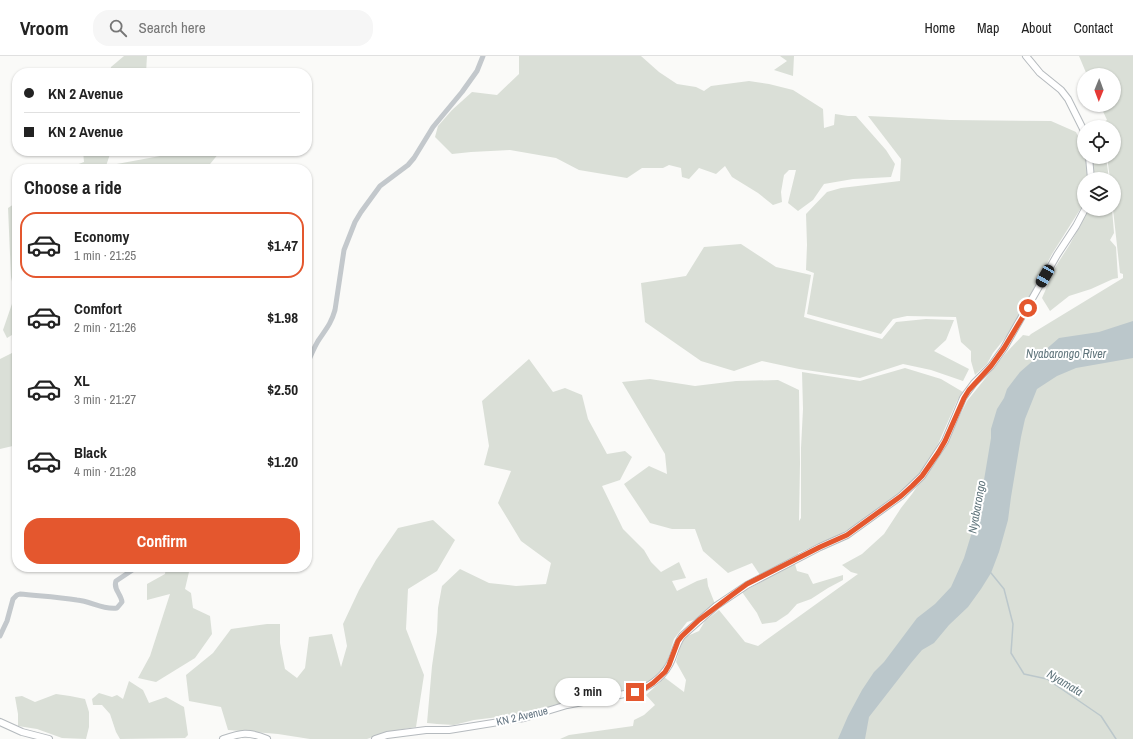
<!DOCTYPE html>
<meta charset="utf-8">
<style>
:root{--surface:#fff;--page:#f6f6f6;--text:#222;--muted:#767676;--line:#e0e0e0;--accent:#e4572e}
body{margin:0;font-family:"Archivo Narrow",sans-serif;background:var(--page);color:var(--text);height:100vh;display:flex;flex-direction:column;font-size:15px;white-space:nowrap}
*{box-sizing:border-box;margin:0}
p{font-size:13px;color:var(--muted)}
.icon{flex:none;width:22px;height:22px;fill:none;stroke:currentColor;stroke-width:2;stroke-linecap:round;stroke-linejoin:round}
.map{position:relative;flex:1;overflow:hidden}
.side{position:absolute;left:12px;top:108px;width:300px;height:408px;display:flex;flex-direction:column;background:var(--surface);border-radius:16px;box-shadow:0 1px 3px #0004}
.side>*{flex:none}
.hud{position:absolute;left:12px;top:12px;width:300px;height:88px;border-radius:16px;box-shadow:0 1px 3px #0004;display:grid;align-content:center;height:88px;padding:0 12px;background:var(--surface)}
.needle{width:26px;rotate:181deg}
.controls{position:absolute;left:1077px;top:12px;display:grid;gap:8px}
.controls a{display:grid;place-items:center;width:44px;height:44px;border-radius:50%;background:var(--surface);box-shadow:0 1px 3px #0004;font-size:20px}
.end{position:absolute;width:18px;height:18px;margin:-9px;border:5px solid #e4572e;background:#fff;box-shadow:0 0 0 2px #fff}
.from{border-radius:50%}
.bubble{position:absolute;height:28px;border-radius:14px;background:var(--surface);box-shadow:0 1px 3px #0004;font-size:13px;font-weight:800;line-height:28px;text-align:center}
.car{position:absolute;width:12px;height:24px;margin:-12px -6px;border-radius:5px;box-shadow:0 0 3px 1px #0007;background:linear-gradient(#222 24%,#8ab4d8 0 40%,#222 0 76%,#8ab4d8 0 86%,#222 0)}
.hud b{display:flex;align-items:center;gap:14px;height:38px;font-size:15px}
.hud b+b{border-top:1px solid var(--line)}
.hud i{width:10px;height:10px;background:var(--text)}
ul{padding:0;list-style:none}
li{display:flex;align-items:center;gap:12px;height:66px;margin:0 8px 6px;padding:0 4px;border:2px solid transparent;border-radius:16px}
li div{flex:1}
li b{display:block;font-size:15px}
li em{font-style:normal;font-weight:800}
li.selected{border-color:var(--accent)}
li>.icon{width:36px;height:36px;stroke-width:1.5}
h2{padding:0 12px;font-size:18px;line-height:48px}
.cta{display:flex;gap:8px;margin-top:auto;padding:8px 12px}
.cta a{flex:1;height:46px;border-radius:16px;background:var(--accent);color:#fff;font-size:16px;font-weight:800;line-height:46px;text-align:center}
header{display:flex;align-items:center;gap:24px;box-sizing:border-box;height:56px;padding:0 20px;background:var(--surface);border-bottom:1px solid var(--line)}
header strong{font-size:19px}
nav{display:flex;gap:22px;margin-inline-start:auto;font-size:14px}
.search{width:280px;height:36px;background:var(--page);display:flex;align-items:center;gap:10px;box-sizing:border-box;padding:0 14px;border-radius:16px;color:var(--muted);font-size:15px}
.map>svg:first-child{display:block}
</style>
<header>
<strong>Vroom</strong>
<div class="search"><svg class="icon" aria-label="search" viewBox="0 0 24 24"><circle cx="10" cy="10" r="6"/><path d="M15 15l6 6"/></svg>Search here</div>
<nav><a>Home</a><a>Map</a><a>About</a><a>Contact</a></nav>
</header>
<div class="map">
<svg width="1133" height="683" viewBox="0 0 1133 683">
<rect width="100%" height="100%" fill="#fafaf8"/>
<!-- green -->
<g fill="#dadfd7">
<polygon points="124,0 147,0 146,17 110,17 111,11"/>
<polygon points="519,0 641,0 659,16 677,28 696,31 704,35 711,30 749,25 769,28 793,34 823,53 824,72 834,69 835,58 848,60 856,60 886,94 895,108 891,121 853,123 824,128 813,144 798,155 788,147 796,114 789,114 784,119 781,136 782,146 773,149 758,137 732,121 725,110 716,118 699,112 689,123 682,121 681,112 669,109 663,112 642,112 627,122 579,114 556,102 510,94 471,96 452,98 435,81 438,70 452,54 472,36 497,39 519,18"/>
<polygon points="780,0 794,0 793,20 774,14 787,5"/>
<polygon points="1079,0 1133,0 1133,683 560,683 569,679 633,670 634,664 644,659 655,649 646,639 658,628 664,621 684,636 686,624 676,606 680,592 685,581 699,575 705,565 719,554 745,586 758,590 858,518 851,516 842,509 862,498 884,478 901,452 912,438 946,388 967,345 1005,298 1023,279 1029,280 1031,278 1123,222 1123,218 1120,217 1113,153 1114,123 1110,123 1107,101 1114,101 1114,71 1103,71 1103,67 1107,64 1100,49 1114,49 1114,19 1087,19"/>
<polygon points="868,60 950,64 1051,65 1076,76 1084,92 1084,101 1086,101 1089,123 1084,123 1084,144 1081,152 1052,198 1013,272 993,297 987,308 975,319 971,305 971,295 961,286 956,261 907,260 893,263 881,278 807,258 814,217 806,214 807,189 806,158 827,136 841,132 900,125 901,103"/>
<polygon points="83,95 111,95 106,110 160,100 219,97 206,113 65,113 84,106"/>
<polygon points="1092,101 1106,101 1109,123 1095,123"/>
<polygon points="17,146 17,276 7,282 3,274 15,239 11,221 8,152"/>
<polygon points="1089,153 1112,153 1114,177 1110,184 1116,191 1118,222 1113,223 1091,233 1069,240 1050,255 1042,242 1056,210 1070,188"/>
<polygon points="741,188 776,211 811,219 804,261 882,283 896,266 926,263 954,264 946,284 934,295 969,313 963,325 931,314 903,308 860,322 799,313 762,305 734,315 701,305 645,266 641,227 686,220 704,191"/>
<polygon points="17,287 17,389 0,393 0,303 12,297"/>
<polygon points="529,303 553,336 565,332 582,339 588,363 607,398 625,395 632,401 620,424 602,430 623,473 644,494 651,506 661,516 679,506 686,522 672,525 677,535 697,525 707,522 708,530 715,548 697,563 687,566 674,583 668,603 663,614 649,626 631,634 609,636 587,641 530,657 474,664 454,669 437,668 427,667 432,610 437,576 438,552 442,530 460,513 489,527 516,530 546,528 551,507 521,485 498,447 511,415 484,409 489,390 482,345"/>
<polygon points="905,312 941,323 963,336 957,345 938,388 921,417 898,438 851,472 833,482 798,497 798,499 760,519 752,507 728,517 703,495 695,473 672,473 650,467 624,428 649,410 667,418 665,398 622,326 650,323 695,330 736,325 778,324 799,334 800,407 799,465 801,462 801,392 803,353 802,316 860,325"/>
<polygon points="433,464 455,484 437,515 408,533 406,573 424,619 416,671 387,676 367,683 310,683 278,678 228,674 221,651 189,645 186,619 213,597 231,573 267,568 280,568 280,587 285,613 297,622 305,612 309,581 332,578 341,611 347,590 343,568 359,534 376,504 398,472"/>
<polygon points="795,508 797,515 808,518 813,528 843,519 843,524 828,532 811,543 797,548 788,558 776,566 762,568 757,557 742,536"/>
<polygon points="166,511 190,511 189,516 185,533 191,537 193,552 210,560 212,578 195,602 156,626 138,622 150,600 170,538 147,544 147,528 165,518"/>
<polygon points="129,625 143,634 149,647 166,641 184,651 188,679 185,682 120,683 116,676 110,658 102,649 93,649 92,643 99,637 112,641 117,639 123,643"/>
<polygon points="56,638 70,640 85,643 89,656 89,671 86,683 62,682 37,673 18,670 18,658 15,641 22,640 35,646"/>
</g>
<!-- water -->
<polygon fill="#bbc7cb" points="1133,265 1133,302 1076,312 1057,320 1037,333 1025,363 1021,381 1011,441 1008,464 999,496 991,517 981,533 968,551 949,569 934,587 922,594 911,607 869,661 865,683 838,683 848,660 862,634 874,616 884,606 917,562 935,548 951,531 964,502 972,476 984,424 991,382 991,373 997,353 1004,342 1007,333 1020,316 1059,282 1099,276"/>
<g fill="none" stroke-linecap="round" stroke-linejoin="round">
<!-- stream -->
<polyline stroke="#bbc7cb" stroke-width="1.5" points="990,516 991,517 1004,533 1013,568 1011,597 1024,618 1047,623 1101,660 1116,683"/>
<!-- major casing -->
<g stroke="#b5babe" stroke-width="8">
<g id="major">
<polyline points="1026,0 1040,17 1061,34 1068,43 1084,75"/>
<polyline points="1089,101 1091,123"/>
<polyline points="0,666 22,676 49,683"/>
<path d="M223,683c18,-6 25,-8 44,0"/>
<path d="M375,683l12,-4 39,-5h23l75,-12 43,-13 68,-13c16,-6 30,-16 37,-33 3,-8 5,-16 10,-23l34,-30 31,-21 73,-38 27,-12 54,-39 21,-20 23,-35 18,-43 11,-15 17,-17 13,-18 53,-93 19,-29 9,-17"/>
</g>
</g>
<!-- minor -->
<g stroke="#c3c8cc" stroke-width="5">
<path d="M307,309c3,-8 7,-17 11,-24 8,-12 13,-17 17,-31l9,-60 11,-28 6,-10 19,-26 28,-21 6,-7 19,-31 29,-35 15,-21 6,-15"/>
<path d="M0,580l7,-15 6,-22 4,-4 3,-1c19,2 38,3 57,6 14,1 25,10 40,8l5,-6c-1,-8 -9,-13 -6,-21l21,-14"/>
</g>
<!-- major -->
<use href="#major" stroke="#fff" stroke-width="6"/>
</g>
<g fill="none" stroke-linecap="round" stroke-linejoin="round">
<!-- route -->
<polyline stroke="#e4572e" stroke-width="5" points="635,636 644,633 653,627 665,616 669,609 678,585 682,580 699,564 732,539 747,528 820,491 847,479 901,440 912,430 922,420 938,397 945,385 964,342 969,334 991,310 1004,292 1028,252"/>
</g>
<g text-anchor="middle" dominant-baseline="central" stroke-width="4" stroke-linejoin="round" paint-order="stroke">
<!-- street labels -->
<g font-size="11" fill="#657683" stroke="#fff">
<text transform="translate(522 660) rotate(-13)">KN 2 Avenue</text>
</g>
<!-- water labels -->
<g font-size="12" font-style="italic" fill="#60757c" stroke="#fff">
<text x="1066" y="298">Nyabarongo River</text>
<text transform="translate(977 451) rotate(-80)">Nyabarongo</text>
<text transform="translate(1065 627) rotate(31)">Nyamata</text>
</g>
</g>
</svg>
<div class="controls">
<a><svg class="needle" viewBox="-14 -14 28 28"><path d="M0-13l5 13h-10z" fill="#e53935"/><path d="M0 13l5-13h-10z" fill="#767676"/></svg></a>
<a><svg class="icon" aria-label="locate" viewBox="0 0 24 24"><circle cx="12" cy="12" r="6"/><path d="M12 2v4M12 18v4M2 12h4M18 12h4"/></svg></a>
<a><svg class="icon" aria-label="layers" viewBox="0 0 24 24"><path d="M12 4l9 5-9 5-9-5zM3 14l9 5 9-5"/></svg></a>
</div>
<i class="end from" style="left:1028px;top:252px"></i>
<i class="end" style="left:635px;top:636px"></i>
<div class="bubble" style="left:555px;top:622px;width:66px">3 min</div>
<i class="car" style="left:1045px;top:220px;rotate:210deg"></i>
<div class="hud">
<b><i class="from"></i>KN 2 Avenue</b>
<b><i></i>KN 2 Avenue</b>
</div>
<section class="side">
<h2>Choose a ride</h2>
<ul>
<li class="selected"><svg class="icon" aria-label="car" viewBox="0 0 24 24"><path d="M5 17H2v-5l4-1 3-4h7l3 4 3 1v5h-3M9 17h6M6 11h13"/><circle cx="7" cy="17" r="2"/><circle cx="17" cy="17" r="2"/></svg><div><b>Economy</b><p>1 min · 21:25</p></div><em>$1.47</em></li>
<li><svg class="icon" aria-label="car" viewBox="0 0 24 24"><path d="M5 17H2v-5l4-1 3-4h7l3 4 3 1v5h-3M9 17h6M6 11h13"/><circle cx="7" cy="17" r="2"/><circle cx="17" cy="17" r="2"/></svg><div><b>Comfort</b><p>2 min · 21:26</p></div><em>$1.98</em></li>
<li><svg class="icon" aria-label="car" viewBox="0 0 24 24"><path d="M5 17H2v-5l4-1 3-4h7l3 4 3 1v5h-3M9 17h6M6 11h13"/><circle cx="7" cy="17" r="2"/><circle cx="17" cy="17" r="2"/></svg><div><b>XL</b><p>3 min · 21:27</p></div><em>$2.50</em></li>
<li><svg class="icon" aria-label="car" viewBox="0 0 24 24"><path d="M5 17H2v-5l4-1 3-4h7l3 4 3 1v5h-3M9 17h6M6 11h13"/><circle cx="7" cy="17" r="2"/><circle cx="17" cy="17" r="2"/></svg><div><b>Black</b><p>4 min · 21:28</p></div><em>$1.20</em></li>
</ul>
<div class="cta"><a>Confirm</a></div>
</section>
</div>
